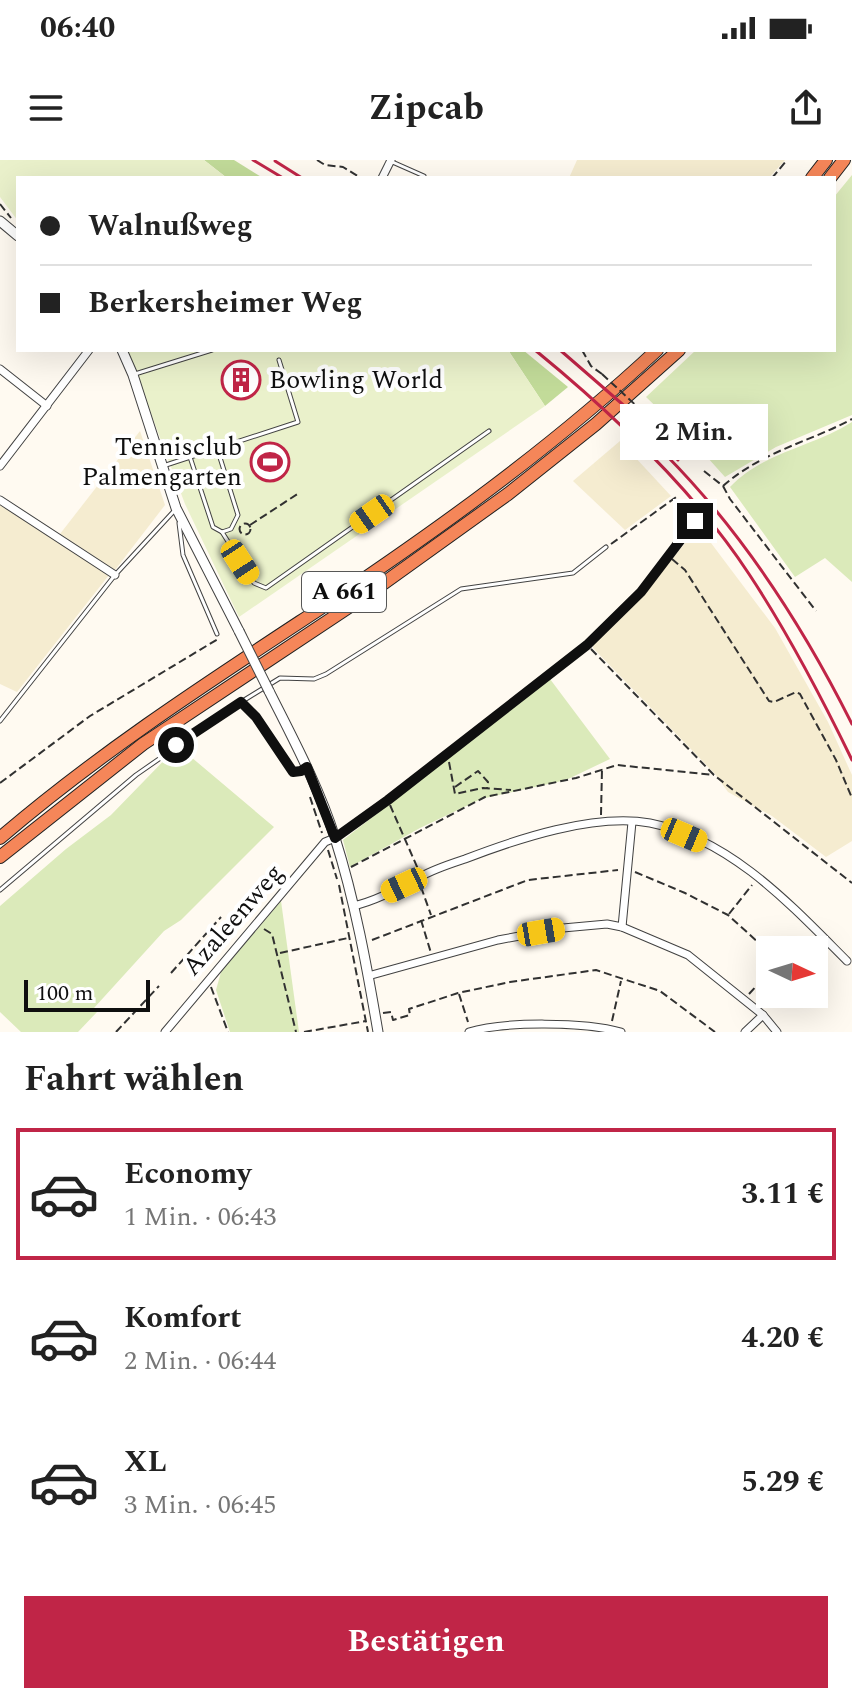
<!DOCTYPE html>
<html lang="de">
<meta charset="utf-8">
<style>
:root{--surface:#fff;--page:#f6f6f6;--text:#222;--muted:#767676;--line:#e0e0e0;--accent:#c02547}
body{margin:0;font-family:Spectral,serif;background:var(--page);color:var(--text);height:100vh;display:flex;flex-direction:column;font-size:30px;white-space:nowrap}
*{box-sizing:border-box;margin:0}
p{font-size:26px;color:var(--muted)}
.icon{flex:none;width:44px;height:44px;fill:none;stroke:currentColor;stroke-width:2;stroke-linecap:round;stroke-linejoin:round}
.map{position:relative;height:872px;overflow:hidden}
.details{display:flex;flex-direction:column;background:var(--surface);flex:1}
.details>*{flex:none}
.guide{position:absolute;left:16px;top:16px;width:820px;height:176px;border-radius:0px;box-shadow:0 8px 32px #0002;display:grid;align-content:center;height:176px;padding:0 24px;background:var(--surface)}
.needle{width:52px;rotate:94deg}
.tools{position:absolute;left:756px;top:776px;display:grid;gap:16px}
.tools a{display:grid;place-items:center;width:72px;height:72px;border-radius:0px;background:var(--surface);box-shadow:0 8px 32px #0002;font-size:40px}
.scale{position:absolute;left:24px;bottom:20px;width:126px;box-sizing:border-box;padding-left:8px;border:4px solid #0f0f0f;border-top:0;font-size:22px;line-height:28px;white-space:nowrap;color:#0f0f0f;-webkit-text-stroke:6px #fff;paint-order:stroke}
.end{position:absolute;width:36px;height:36px;margin:-18px;border:10px solid #0f0f0f;background:#fff;box-shadow:0 0 0 4px #fff}
.from{border-radius:50%}
.bubble{position:absolute;height:56px;border-radius:0px;background:var(--surface);box-shadow:0 8px 32px #0002;font-size:26px;font-weight:700;line-height:56px;text-align:center}
.car{position:absolute;width:24px;height:48px;margin:-24px -12px;border-radius:10px;box-shadow:0 0 6px 2px #0007;background:linear-gradient(#f5c518 24%,#345 0 40%,#f5c518 0 76%,#345 0 86%,#f5c518 0)}
.guide b{display:flex;align-items:center;gap:28px;height:76px;font-size:30px}
.guide b+b{border-top:2px solid var(--line)}
.guide i{width:20px;height:20px;background:var(--text)}
ul{padding:0;list-style:none}
li{display:flex;align-items:center;gap:24px;height:132px;margin:0 16px 12px;padding:0 8px;border:4px solid transparent;border-radius:0px}
li div{flex:1}
li b{display:block;font-size:30px}
li em{font-style:normal;font-weight:700}
li.current{border-color:var(--accent)}
li>.icon{width:72px;height:72px;stroke-width:1.5}
h2{padding:0 24px;font-size:36px;line-height:96px}
.primary-button{display:flex;gap:16px;margin-top:auto;padding:16px 24px}
.primary-button a{flex:1;height:92px;border-radius:0px;background:var(--accent);color:#fff;font-size:32px;font-weight:700;line-height:92px;text-align:center}
.status{display:flex;justify-content:space-between;align-items:center;height:56px;padding:0 40px;background:var(--surface);direction:ltr}
.status svg{height:22px;fill:currentColor}
header{display:flex;justify-content:space-between;align-items:center;height:104px;padding:0 24px;background:var(--surface);font-size:36px;font-weight:700}
.map>svg:first-child{display:block}
</style>
<div class="status"><b>06:40</b><svg viewBox="0 0 49 12"><path d="M0 12V9h3v3zM5 12V6h3v6zM10 12V3h3v9zM15 12V0h3v12zM26 1h20v11H26zM47 4h2v5h-2z"/></svg></div>
<header><svg class="icon" aria-label="menu" viewBox="0 0 24 24"><path d="M4 6h16M4 12h16M4 18h16"/></svg>Zipcab<svg class="icon" aria-label="share" viewBox="0 0 24 24"><path d="M12 15V3M7 8l5-5 5 5M5 13v7h14v-7"/></svg></header>
<div class="map">
<svg width="852" height="872" viewBox="0 0 852 872">
<rect width="100%" height="100%" fill="#fffaf1"/>
<!-- farmland -->
<g fill="#f5ecd0">
<polygon points="577,0 785,0 769,18 569,18"/>
<polygon points="140,271 165,345 115,410 60,374"/>
<polygon points="620,281 671,336 625,370 573,321"/>
<polygon points="0,345 109,415 17,532 0,524"/>
<polygon points="699,367 775,468 828,562 852,615 852,681 826,697 772,656 728,632 715,614 593,488 593,483 642,434"/>
</g>
<!-- green -->
<g fill="#dbeaba">
<polygon points="852,15 852,255 776,287 725,317 698,287 646,237 696,190 834,190 834,37"/>
<path d="M852,262v160l-27,-24 -30,19 -65,-90c33,-35 83,-40 122,-65z"/>
<polygon points="550,519 610,599 566,620 481,639 420,668 350,707 343,680"/>
<polygon points="178,586 274,667 181,760 164,771 94,848 97,852 78,872 21,872 0,852 0,746 66,689 111,655"/>
<polygon points="281,741 299,872 230,872 216,830 221,812"/>
</g>
<!-- forest -->
<g fill="#c2db99">
<polygon points="204,0 234,0 263,18 227,18"/>
<polygon points="508,190 523,190 568,227 545,246"/>
</g>
<!-- pitch -->
<g fill="#eaf1cb">
<polygon points="0,0 204,0 227,18 18,18 18,61 0,37"/>
<polygon points="127,190 508,190 545,246 239,457 185,344"/>
</g>
<g fill="none" stroke-linecap="round" stroke-linejoin="round">
<!-- service casing -->
<g stroke="#424242" stroke-width="5">
<g id="service">
<polyline points="390,1 424,16"/>
<polyline points="135,214 212,190"/>
<polyline points="190,297 213,367 222,372 231,369 238,355 217,288"/>
<polyline points="166,305 298,262 279,200"/>
<polyline points="179,363 183,395 217,474"/>
<polyline points="222,372 254,423 266,428 489,271"/>
<polyline points="241,542 280,518 314,519 326,514 461,429 573,413 606,387"/>
<polyline points="0,561 115,415 174,351"/>
<polyline points="338,676 388,640 587,485 641,432 695,361"/>
<polyline points="0,730 136,615 241,542 256,557 293,612 304,609"/>
</g>
</g>
<!-- minor casing -->
<g stroke="#424242" stroke-width="9">
<g id="minor">
<polyline points="382,18 391,0"/>
<polyline points="0,209 47,246"/>
<polyline points="0,306 89,190"/>
<polyline points="0,340 115,415"/>
<path d="M353,746c23,-5 46,-18 67,-29 14,-8 30,-13 45,-18 52,-20 129,-46 185,-36 81,16 142,83 197,138"/>
<polyline points="622,767 632,662"/>
<polyline points="368,816 498,780 563,768 607,764 622,767 688,795 763,855 777,872"/>
<polyline points="165,872 325,682 335,678"/>
<path d="M469,872c34,-11 117,-10 152,0"/>
<polyline points="745,872 763,855"/>
</g>
</g>
<!-- tertiary casing -->
<g stroke="#424242" stroke-width="11">
<g id="tertiary">
<polyline points="0,61 18,76"/>
<polyline points="122,190 133,215 176,348 239,471"/>
<path d="M269,531c24,48 50,96 66,147 20,63 32,129 43,194"/>
</g>
</g>
<!-- motorway casing -->
<g stroke="#202020" stroke-width="14">
<g id="motorway">
<polyline points="812,18 826,0"/>
<polyline points="830,18 844,0"/>
<path d="M0,678c99,-85 207,-155 315,-226 120,-80 237,-164 342,-262"/>
<polyline points="0,697 143,584 370,433 508,334 596,264 679,190"/>
</g>
</g>
<!-- path -->
<g stroke="#313131" stroke-width="2" stroke-dasharray="8 4" stroke-linecap="butt">
<polyline points="317,0 325,5 343,7 361,18"/>
<polyline points="772,18 787,0"/>
<polyline points="0,44 11,58"/>
<polyline points="582,190 591,206 602,214"/>
<polyline points="598,190 603,190"/>
<polyline points="642,251 659,269 685,285"/>
<polyline points="704,311 723,326 730,339 816,451"/>
<path d="M723,326c40,-35 84,-43 129,-67"/>
<circle cx="245" cy="369" r="5.5"/>
<polyline points="250,365 299,333"/>
<polyline points="611,384 679,335"/>
<polyline points="672,399 685,410 769,541 774,542 796,532 800,534 836,600 852,638"/>
<polyline points="591,489 714,615 852,723"/>
<polyline points="449,602 455,634 483,628 511,630"/>
<polyline points="0,623 90,556 218,479"/>
<polyline points="455,627 478,611 488,622 487,628"/>
<polyline points="310,637 322,673"/>
<polyline points="390,645 418,709"/>
<polyline points="601,655 602,609"/>
<polyline points="328,690 337,719"/>
<polyline points="351,707 485,637 576,618 617,605 714,615"/>
<polyline points="635,712 685,733 728,755 770,793"/>
<polyline points="339,725 368,872"/>
<polyline points="421,727 431,755"/>
<polyline points="729,754 752,725"/>
<polyline points="421,760 431,793"/>
<polyline points="264,769 272,774 296,872"/>
<polyline points="372,780 528,720 618,710"/>
<polyline points="280,793 348,778"/>
<polyline points="171,813 221,757"/>
<polyline points="211,827 228,872"/>
<polyline points="459,834 468,862"/>
<polyline points="749,834 770,811"/>
<polyline points="383,853 391,852 393,860 410,855 409,849 458,833 510,822 596,810 660,831 715,872"/>
<polyline points="612,861 621,821"/>
<polyline points="116,872 159,826"/>
<polyline points="304,872 366,861"/>
</g>
<!-- service -->
<use href="#service" stroke="#fff" stroke-width="3"/>
<!-- minor -->
<use href="#minor" stroke="#fff" stroke-width="7"/>
<!-- tertiary -->
<use href="#tertiary" stroke="#fff" stroke-width="9"/>
<!-- motorway -->
<use href="#motorway" stroke="#f58659" stroke-width="12"/>
<!-- rail -->
<g stroke="#c02547" stroke-width="3">
<polyline points="253,0 283,18"/>
<polyline points="275,1 302,18"/>
<path d="M535,190c77,63 159,140 214,224 39,59 72,122 103,186"/>
<polyline points="560,190 636,256 678,300"/>
<path d="M666,295c77,78 137,171 186,269"/>
</g>
<!-- tertiary-bridge casing -->
<g stroke="#424242" stroke-width="11" stroke-linecap="butt">
<polyline id="tertiary-bridge" points="239,471 269,531"/>
</g>
<!-- path-bridge -->
<polyline stroke="#313131" stroke-width="2" stroke-dasharray="8 4" stroke-linecap="butt" points="602,214 642,251"/>
<!-- tertiary-bridge -->
<use href="#tertiary-bridge" stroke="#fff" stroke-width="9"/>
</g>
<g fill="none" stroke-linecap="round" stroke-linejoin="round">
<!-- route -->
<polyline stroke="#0f0f0f" stroke-width="10" points="176,585 241,542 256,557 293,612 301,611 307,607 335,678 388,640 587,485 641,432 695,361"/>
</g>
<!-- icons -->
<defs>
<g id="building-ring" transform="scale(2)"><circle r="9.5" fill="#fff" stroke="#c02547" stroke-width="1.5"/><path d="M-4-6H4V6H1V3H-1V6H-4ZM-2.5-4.3h1.7v1.8h-1.7ZM.8-4.3h1.7v1.8H.8ZM-2.5-1h1.7V.8h-1.7ZM.8-1h1.7V.8H.8Z" fill="#c02547"/></g>
<g id="stadium-ring" transform="scale(2)"><circle r="9.5" fill="#fff" stroke="#c02547" stroke-width="1.5"/><path d="M0-5a6.5 5 0 1 0 0 10a6.5 5 0 1 0 0-10ZM-3.5-1.8h7v3.6h-7Z" fill="#c02547"/></g>
</defs>
<g fill-rule="evenodd">
<use href="#building-ring" x="241" y="220"/>
<use href="#stadium-ring" x="270" y="302"/>
</g>
<g text-anchor="middle" dominant-baseline="central" stroke-width="8" stroke-linejoin="round" paint-order="stroke">
<!-- shield labels -->
<rect fill="#fff" stroke="#575757" stroke-width="2" x="302" y="412" width="84" height="40" rx="6"/>
<g font-size="24" font-weight="bold" fill="#0f0f0f">
<text x="344" y="432">A 661</text>
</g>
<!-- poi labels -->
<g font-size="26" fill="#0f0f0f" stroke="#fff" text-anchor="start">
<text x="269" y="220">Bowling World</text>
<text x="242" y="287" text-anchor="end">Tennisclub<tspan x="242" dy="30">Palmengarten</tspan></text>
</g>
<!-- street labels -->
<g font-size="26" fill="#0f0f0f" stroke="#fff">
<text transform="translate(233 760) rotate(-49)">Azaleenweg</text>
</g>
</g>
</svg>
<div class="tools">
<a><svg class="needle" viewBox="-14 -14 28 28"><path d="M0-13l5 13h-10z" fill="#e53935"/><path d="M0 13l5-13h-10z" fill="#767676"/></svg></a>
</div>
<div class="scale">100 m</div>
<i class="end from" style="left:176px;top:585px"></i>
<i class="end" style="left:695px;top:361px"></i>
<div class="bubble" style="left:620px;top:244px;width:148px">2 Min.</div>
<i class="car" style="left:372px;top:354px;rotate:235deg"></i>
<i class="car" style="left:240px;top:402px;rotate:147deg"></i>
<i class="car" style="left:684px;top:675px;rotate:113deg"></i>
<i class="car" style="left:404px;top:725px;rotate:245deg"></i>
<i class="car" style="left:541px;top:772px;rotate:80deg"></i>
<div class="guide">
<b><i class="from"></i>Walnußweg</b>
<b><i></i>Berkersheimer Weg</b>
</div>
</div>
<section class="details">
<h2>Fahrt wählen</h2>
<ul>
<li class="current"><svg class="icon" aria-label="car" viewBox="0 0 24 24"><path d="M5 17H2v-5l4-1 3-4h7l3 4 3 1v5h-3M9 17h6M6 11h13"/><circle cx="7" cy="17" r="2"/><circle cx="17" cy="17" r="2"/></svg><div><b>Economy</b><p>1 Min. · 06:43</p></div><em>3.11 €</em></li>
<li><svg class="icon" aria-label="car" viewBox="0 0 24 24"><path d="M5 17H2v-5l4-1 3-4h7l3 4 3 1v5h-3M9 17h6M6 11h13"/><circle cx="7" cy="17" r="2"/><circle cx="17" cy="17" r="2"/></svg><div><b>Komfort</b><p>2 Min. · 06:44</p></div><em>4.20 €</em></li>
<li><svg class="icon" aria-label="car" viewBox="0 0 24 24"><path d="M5 17H2v-5l4-1 3-4h7l3 4 3 1v5h-3M9 17h6M6 11h13"/><circle cx="7" cy="17" r="2"/><circle cx="17" cy="17" r="2"/></svg><div><b>XL</b><p>3 Min. · 06:45</p></div><em>5.29 €</em></li>
</ul>
<div class="primary-button"><a>Bestätigen</a></div>
</section>
